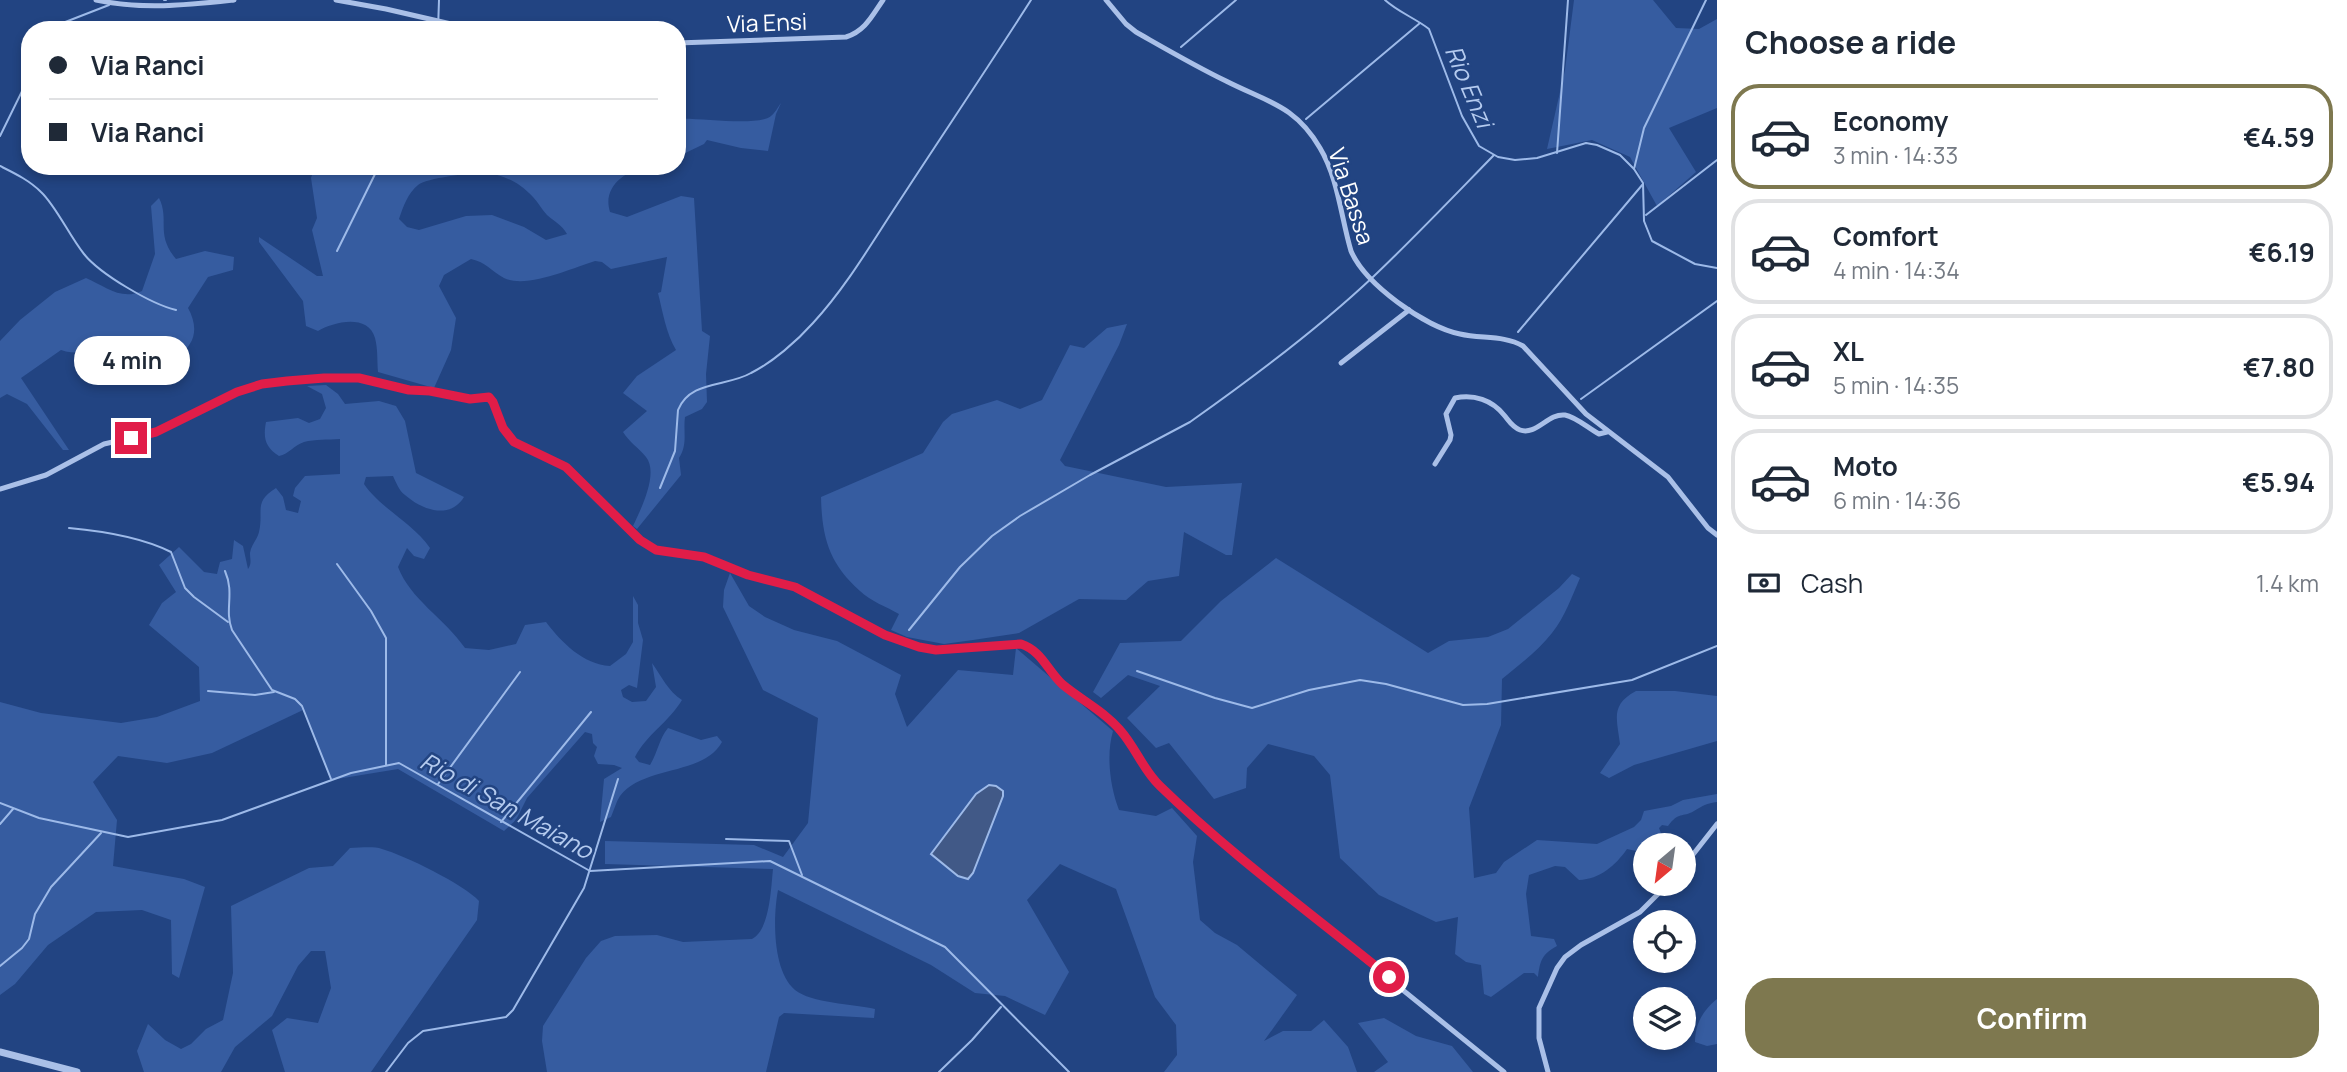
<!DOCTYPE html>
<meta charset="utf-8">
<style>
:root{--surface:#fff;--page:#f6f6f7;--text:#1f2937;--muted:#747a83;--line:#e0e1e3;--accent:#7e784f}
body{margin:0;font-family:Manrope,sans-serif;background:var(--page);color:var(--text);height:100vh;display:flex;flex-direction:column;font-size:26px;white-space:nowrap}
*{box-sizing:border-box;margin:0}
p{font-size:23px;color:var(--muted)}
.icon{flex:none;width:38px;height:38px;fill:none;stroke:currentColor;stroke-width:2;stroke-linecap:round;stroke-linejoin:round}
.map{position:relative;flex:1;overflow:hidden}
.side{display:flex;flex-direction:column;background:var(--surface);width:630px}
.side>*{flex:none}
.top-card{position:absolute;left:21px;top:21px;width:665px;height:154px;border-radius:28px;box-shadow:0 4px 10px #0003;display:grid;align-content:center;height:154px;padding:0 28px;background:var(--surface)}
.needle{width:46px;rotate:209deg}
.tools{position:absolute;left:1633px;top:833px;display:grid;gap:14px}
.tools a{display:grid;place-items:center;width:63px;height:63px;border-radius:50%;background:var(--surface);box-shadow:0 4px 10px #0003;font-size:35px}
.end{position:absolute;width:32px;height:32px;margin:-16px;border:9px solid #e11d48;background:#fff;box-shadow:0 0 0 4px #fff}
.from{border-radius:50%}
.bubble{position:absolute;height:49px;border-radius:24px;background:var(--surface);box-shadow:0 4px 10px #0003;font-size:23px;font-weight:700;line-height:49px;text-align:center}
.top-card b{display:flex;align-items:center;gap:24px;height:66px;font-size:26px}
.top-card b+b{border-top:2px solid var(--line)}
.top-card i{width:18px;height:18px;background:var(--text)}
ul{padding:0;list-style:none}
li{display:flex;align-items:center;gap:21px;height:105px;margin:0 14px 10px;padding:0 14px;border:4px solid var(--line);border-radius:28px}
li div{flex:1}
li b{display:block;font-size:26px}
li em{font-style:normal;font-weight:700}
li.active{border-color:var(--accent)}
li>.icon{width:63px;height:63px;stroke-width:1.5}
h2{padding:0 28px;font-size:32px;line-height:84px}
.pay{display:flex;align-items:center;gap:18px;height:77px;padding:0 28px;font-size:26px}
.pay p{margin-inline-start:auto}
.cta{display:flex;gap:14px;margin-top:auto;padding:14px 28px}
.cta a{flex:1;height:80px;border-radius:28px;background:var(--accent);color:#fff;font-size:28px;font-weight:700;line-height:80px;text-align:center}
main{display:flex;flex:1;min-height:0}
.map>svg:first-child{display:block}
</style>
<main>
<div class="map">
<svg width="1717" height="1072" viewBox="0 0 1717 1072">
<rect width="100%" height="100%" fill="#224482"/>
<!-- green -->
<g fill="#365ca0" fill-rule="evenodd">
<polygon points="1574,0 1653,0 1676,28 1699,29 1717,19 1717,108 1669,128 1696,172 1657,206 1630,157 1592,140 1547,149 1565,70"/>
<path d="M781,103l-5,11 -8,37 -27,-3 -34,-8 -3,4 -27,13v-38c19,-2 81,8 94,-3 4,-3 7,-9 10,-13z"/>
<path d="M315,166h332c-22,5 -45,21 -37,46l17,5 54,-21 13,2 8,133 8,5 -4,38 1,28 -5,7 -17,8c-2,15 3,27 -6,41l2,17 -44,54 -4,-3c8,-17 26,-53 13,-69 -7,-9 -17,-15 -23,-25l24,-21 -24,-18 14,-17 39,-26c-10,-17 -13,-37 -18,-57l3,-1 6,-35 -56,12 -9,-7 -7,-1c-23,7 -68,28 -91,17 -13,-7 -18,-16 -33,-19l-27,16 -5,11 17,32 -5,32 -17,38 -56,-16c-1,-11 0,-23 -3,-34 -7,-25 -42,-16 -57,-7l-12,-5 -3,-25 -44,-59v-5l58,39h6l-11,-46 5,-12 -6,-40zM484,172c21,4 34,9 49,25 5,5 9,13 14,18 8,7 14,9 20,19l-21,6 -22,-13 -32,-12 -26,1 -47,14 -12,-3 -8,-8c4,-12 9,-26 19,-34 8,-7 53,-12 66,-13z"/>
<path d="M159,198c11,22 -4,36 17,61l29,-8 29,6 -1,13 -25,7 -20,31c10,18 9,36 -11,48 -19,-5 -28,14 -40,27l-5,-6 -4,2c-11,-11 -22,-24 -38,-26 -10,-1 -19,1 -29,-3l-40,28 48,72h-6l-36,-46 -20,-10 -7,4v-57l20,-21 35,-28 31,-14c19,8 35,23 56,13l13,-37 -4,-48z"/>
<path d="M1127,324l-8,21 -59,115 5,6 101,21 76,-4 -10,72h-6l-42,-23 -5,44 -31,5 -22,19 -47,-1 -60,34 -46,7 -29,4 -37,-7 -16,-7 8,-16c-12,-7 -29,-13 -39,-23 -31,-28 -38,-53 -39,-94l102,-44 20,-31 9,-8 45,-14 23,9 22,-9 28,-55 14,3 23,-20z"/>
<path d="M326,385l12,9 7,10 34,-3 17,5 9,15 11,52 48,24c-14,23 -42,13 -59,-2 -6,-4 -9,-13 -12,-19l-27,1 -2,7c17,25 48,38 66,64l-6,11 -10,-3 -7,-8 -9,19c12,32 47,52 67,81l24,2 27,-6 9,-19 21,-3c16,21 37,42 64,44l16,-12 7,-12v-46l5,9v18l5,17 -6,48 -8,-3 -8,5 2,7 9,5 14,-1 10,-14 -4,-24c10,14 16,28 30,37 -13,22 -36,35 -47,57l4,5 11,3c8,-13 9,-26 18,-37l33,12 16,-4 5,6c-19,34 -78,23 -102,54 -4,6 -6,14 -9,21l-11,5 4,-43 18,-11 -8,-3 -16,-1 -4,-8 3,-9 -4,-4 -1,-9 -7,-2 -58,66 -11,22 -12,11 -106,-62 -67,11 -28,-70 -91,43 -45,10 -49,-7 -25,26 24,38 -4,46 71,13 21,8 -26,91 -7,-4 -1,-54 -29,-10 -46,2 -48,33 -33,39 -15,11v-293l41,11 80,10 36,-6 43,-16 -1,-34 -50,-42 13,-22 14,-11 -17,-27 20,-18 25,25 13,2 3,-12 12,-3 2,-19 9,6 5,23c4,-6 2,-9 2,-16 1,-8 7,-13 9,-21 5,-21 -6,-30 17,-44l7,9 3,13 12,3 3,-12 -8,-5 2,-8 10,-12 35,-2v-35c-12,1 -25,0 -36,3 -10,3 -15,12 -25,14 -14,-9 -16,-18 -13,-34l32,-4 11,5 11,-4 6,-11 -4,-14 -15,-8z"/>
<path d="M1276,558l152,95 21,-12 39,-4 20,-8 51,-41 13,-14 8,4c-8,18 -15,39 -28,55 -14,18 -33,32 -50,46l-1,46 -32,83 5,70 22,-5 8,-11 33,-22 60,4 37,-17 7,-7 3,-9 27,-5 12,-6 34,-6v8c-10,1 -15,4 -23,9 -12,7 -15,0 -26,15l-6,-1 -3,3 5,13 -1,4 -11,-9 -16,15 -9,-2c-12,17 -27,30 -48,31l-14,-13 -10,-1 -26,9 -3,19 5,42 23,3 3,7c-15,8 -17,15 -19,31l-4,-4h-10l-33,24 -7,-3 -3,-29 -15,-3 -11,-8 3,-37 -22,5 -57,-27 -39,-37 -10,-83 -16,-19 -46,-12 -21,24 -1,20 -32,11 -45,-56 -13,5 -29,-30 33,-32 -32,-11 -27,23 -8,-6 27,-49 61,-2 40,-40z"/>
<path d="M730,573l19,33 16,11 29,13 43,11 64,34 -6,19 12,33 51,-57 55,5 3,-27 97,83c-7,24 -3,56 6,79l37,6 16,-8 25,28 -4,26 7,58 15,13 22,12 60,50 -33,46 19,-10h28l13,-11 24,27 9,25h-193l13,-17 -1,-30 -21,-28 -39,-108 -56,-25 -33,36 42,72 -24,43 -40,-19 -30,-3 -44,-28 -153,-75c-5,26 -6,81 17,100 16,13 58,14 80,19l-1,9 -90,-5 -5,4 -13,55h-219l-5,-31 1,-15 43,-68 15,-17 14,-5 42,-1 26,7 69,-3c18,-9 19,-51 21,-70l-168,-5v-23l149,4 29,12 25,-34 10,-105 -55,-28 -40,-83 1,-17z"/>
<path d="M1636,691h39l42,5v45l-83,24 -25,13 -9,-5 20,-29c-3,-25 -10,-39 16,-53z"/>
<path d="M350,848c10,0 23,-2 32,1 22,6 83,36 97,52l-2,19 -106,152h-86l-13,-42 15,-12 31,5 13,-35 -6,-37h-14l-13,15 -26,50 -37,31 -14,25h-77l-7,-21 11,-27 17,16 16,9 10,-5 15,-15 17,-9 10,-47 -2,-67 78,-38 24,-2z"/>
<path d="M1717,999v45l-10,2 -12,-4c0,-18 8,-32 22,-43z"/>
<polygon points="1384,1018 1416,1036 1452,1046 1473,1072 1374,1072 1388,1062 1358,1023"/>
</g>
<!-- water -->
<polygon fill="#415987" stroke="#9dbae9" stroke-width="2" points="989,785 996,786 1003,791 1003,796 973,873 968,879 958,876 931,854 976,794"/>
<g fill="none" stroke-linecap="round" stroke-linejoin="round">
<!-- stream -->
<g stroke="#9dbae9" stroke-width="2">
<polyline points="164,0 166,0"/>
<path d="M1385,0c13,12 30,18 44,29l33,87 17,30 19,11 17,3 22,-2 49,-15 11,2 23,10 14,14 9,14 1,38 8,20 43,23 22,4"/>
<polyline points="53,30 55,26 109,5"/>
<polyline points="438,30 439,0"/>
<polyline points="1181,47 1236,0"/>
<polyline points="1306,119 1420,23"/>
<polyline points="0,136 30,75"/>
<polyline points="1557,153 1568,0"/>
<path d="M0,166c14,7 29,14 41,26 15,14 29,45 43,62 16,20 67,50 92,56"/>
<polyline points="1634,169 1644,128 1706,0"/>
<polyline points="1646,215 1717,160"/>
<polyline points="337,251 379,166"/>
<polyline points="1518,332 1643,184"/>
<polyline points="1581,399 1717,301"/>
<path d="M660,488l15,-37 3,-41c12,-30 49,-23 73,-37 22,-11 46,-32 62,-50 35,-38 61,-84 89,-126 43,-66 87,-131 129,-197"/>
<path d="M69,528c33,3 72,9 102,24l14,36 9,9 34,25"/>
<polyline points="337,564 371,611 386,638 386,765"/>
<path d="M225,571c10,23 -1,38 7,59l40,60 23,9 7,7 29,73"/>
<path d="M909,630l51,-63 32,-31 28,-20 70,-41 100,-53c61,-43 129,-94 184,-146 41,-39 80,-80 120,-121"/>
<polyline points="1137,671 1215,698 1252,708 1309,690 1360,680 1386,684 1463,705 1487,704 1632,680 1717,646"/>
<polyline points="208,691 255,695 274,692"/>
<polyline points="438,784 520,672"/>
<polyline points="0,803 39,818 128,837 222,820 351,773 399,763 590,871 770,861 945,947 1069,1072"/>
<polyline points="501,822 591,712"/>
<polyline points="0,824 13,809"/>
<polyline points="726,839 789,841 802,875"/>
<polyline points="0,966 22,948 29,939 35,914 51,887 101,833"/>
<polyline points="386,1072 408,1043 423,1031 506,1017 513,1010 584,888 618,779"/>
<polyline points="939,1072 972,1040 1001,1007"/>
</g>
<!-- minor -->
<g stroke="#aac0e8" stroke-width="5">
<path d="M96,0c47,10 91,5 138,0"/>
<polyline points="336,0 386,9 477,30"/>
<path d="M1106,0l20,24 10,8c30,17 59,34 90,49 41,21 69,24 94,67 18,30 21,69 31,103 14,33 74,76 109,83 21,5 44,1 63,12l63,68 82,63 40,51 9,7"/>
<path d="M677,43l169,-6c19,-6 26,-21 37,-37"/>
<polyline points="1341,363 1409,310"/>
<path d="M1435,464l15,-24 1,-5 -5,-21 9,-16c19,-4 37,2 49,17 5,6 8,12 16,15 16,6 28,-17 45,-15 11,2 23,13 34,19l8,-2"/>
<polyline points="0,489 46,475 104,444 156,432 237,392 262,384 324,378 359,378 409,390 430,391 470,399 489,397 493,402 503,428 514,442 566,467 640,540 656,550 704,557 748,575 795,587 901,642 936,650 1021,644 1031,648 1040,656 1063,684 1086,700 1119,728 1147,772 1159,785 1230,850 1504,1072"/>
<polyline points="1684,866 1717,824"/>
<polyline points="1548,1072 1539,1038 1539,1008 1557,968 1565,957 1581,945 1640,912 1668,884"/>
</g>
<!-- tertiary -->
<polyline stroke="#aac0e8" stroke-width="7" points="0,1052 77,1072"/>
</g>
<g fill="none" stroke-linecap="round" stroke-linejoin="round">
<!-- route -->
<path stroke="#e11d48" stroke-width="9" d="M131,438l25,-6 81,-40 25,-8 25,-3 37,-3h35l50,12 21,1 40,8 19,-2 4,5 10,26 11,14 52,25 74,73 16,10 48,7 44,18 47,12 90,48 34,12 17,3 85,-6c21,7 26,26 41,40 19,16 42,27 58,46 16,18 23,40 40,56 71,69 152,128 229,191"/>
</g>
<g text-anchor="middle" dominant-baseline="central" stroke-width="5" stroke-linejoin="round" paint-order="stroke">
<!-- street labels -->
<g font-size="23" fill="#fff" stroke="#224482">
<text transform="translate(767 22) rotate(-2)">Via Ensi</text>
<text transform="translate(1352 196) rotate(72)">Via Bassa</text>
</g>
<!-- water labels -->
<g font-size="24" font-style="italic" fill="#b5cbef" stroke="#224482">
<text transform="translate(1470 86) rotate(67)">Rio Enzi</text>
<text transform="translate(507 805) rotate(29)">Rio di San Maiano</text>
</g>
</g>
</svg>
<div class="tools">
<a><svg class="needle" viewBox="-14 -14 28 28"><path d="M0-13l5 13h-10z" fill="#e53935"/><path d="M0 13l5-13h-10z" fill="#747a83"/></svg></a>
<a><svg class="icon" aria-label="locate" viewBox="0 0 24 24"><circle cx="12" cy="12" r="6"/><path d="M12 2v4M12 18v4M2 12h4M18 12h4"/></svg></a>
<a><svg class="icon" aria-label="layers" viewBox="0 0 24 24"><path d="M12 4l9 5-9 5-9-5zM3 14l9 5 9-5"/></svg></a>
</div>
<i class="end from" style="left:1389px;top:977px"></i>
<i class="end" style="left:131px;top:438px"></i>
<div class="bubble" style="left:74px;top:336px;width:116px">4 min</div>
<div class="top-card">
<b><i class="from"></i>Via Ranci</b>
<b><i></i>Via Ranci</b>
</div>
</div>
<section class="side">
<h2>Choose a ride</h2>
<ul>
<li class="active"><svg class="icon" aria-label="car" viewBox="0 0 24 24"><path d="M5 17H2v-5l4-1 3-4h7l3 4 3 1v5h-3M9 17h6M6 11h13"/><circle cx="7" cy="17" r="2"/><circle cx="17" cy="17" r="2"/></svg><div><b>Economy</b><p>3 min · 14:33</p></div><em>€4.59</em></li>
<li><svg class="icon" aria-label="car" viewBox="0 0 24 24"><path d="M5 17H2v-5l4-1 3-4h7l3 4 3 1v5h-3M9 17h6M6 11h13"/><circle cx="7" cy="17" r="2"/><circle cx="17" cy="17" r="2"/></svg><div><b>Comfort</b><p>4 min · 14:34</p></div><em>€6.19</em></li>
<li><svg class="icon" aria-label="car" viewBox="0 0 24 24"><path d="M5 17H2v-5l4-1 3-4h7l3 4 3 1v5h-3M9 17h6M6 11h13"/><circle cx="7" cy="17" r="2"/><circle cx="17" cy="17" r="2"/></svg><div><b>XL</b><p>5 min · 14:35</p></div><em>€7.80</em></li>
<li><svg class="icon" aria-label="car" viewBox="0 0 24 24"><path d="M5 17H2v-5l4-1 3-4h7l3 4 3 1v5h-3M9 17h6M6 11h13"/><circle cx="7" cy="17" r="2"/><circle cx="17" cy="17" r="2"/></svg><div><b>Moto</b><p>6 min · 14:36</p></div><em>€5.94</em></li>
</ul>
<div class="pay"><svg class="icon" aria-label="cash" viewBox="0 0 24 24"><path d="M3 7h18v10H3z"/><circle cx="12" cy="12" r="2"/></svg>Cash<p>1.4 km</p></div>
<div class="cta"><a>Confirm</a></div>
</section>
</main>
